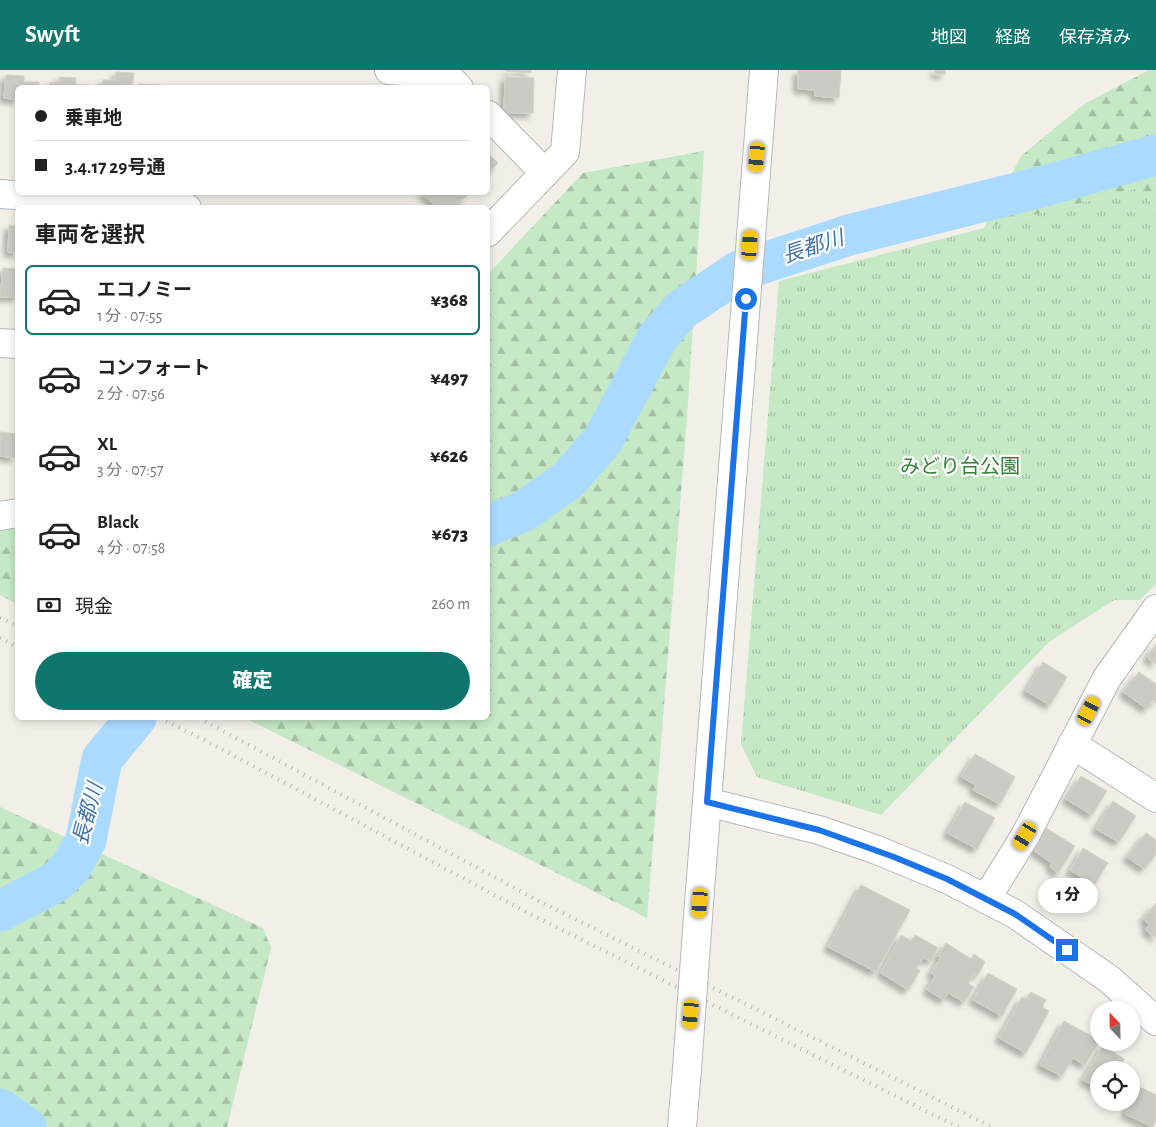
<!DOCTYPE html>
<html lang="ja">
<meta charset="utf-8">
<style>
:root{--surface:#fff;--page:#f6f6f6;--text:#222;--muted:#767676;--line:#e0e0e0;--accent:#0f766e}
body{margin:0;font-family:"Alegreya Sans","Noto Sans JP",sans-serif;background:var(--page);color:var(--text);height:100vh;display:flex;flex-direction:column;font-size:19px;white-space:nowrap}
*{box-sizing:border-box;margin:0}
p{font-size:16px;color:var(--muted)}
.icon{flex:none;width:28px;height:28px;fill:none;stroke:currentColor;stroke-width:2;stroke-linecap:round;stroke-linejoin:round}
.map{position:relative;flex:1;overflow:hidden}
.panel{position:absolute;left:15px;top:135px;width:475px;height:515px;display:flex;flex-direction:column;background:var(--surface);border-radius:8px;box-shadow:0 2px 8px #0003}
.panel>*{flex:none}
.hud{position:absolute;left:15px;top:15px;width:475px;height:110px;border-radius:8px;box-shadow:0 2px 8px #0003;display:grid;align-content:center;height:110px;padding:0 20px;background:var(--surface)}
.needle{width:32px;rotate:338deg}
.fabs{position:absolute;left:1090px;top:931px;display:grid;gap:10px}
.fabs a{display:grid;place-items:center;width:50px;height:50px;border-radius:50%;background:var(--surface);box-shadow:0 2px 8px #0003;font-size:25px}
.end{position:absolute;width:22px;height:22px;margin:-11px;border:6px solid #1a73e8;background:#fff;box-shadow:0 0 0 2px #fff}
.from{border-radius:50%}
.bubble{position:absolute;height:35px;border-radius:18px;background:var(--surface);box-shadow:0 2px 8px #0003;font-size:16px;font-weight:800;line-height:35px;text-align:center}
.car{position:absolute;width:15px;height:30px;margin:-15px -8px;border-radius:6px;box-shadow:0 0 4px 1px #0007;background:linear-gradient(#f5c518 24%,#345 0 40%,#f5c518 0 76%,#345 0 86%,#f5c518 0)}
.hud b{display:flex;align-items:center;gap:18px;height:48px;font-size:19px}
.hud b+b{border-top:1px solid var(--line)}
.hud i{width:12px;height:12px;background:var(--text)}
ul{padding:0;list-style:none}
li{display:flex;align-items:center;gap:15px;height:70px;margin:0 10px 8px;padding:0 10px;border:2px solid transparent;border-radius:8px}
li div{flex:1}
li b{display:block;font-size:19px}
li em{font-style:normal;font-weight:800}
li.active{border-color:var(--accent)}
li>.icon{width:45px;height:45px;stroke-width:1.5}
h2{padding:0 20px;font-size:22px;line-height:60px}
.pay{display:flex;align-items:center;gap:12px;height:55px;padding:0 20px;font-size:19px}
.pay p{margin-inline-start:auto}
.button{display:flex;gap:10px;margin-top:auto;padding:10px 20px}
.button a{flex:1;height:58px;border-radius:30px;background:var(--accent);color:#fff;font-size:20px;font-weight:800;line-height:58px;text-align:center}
header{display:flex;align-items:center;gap:30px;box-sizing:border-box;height:70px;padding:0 25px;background:var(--accent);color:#fff}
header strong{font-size:24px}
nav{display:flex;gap:28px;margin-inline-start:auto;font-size:18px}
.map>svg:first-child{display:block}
</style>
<header>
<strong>Swyft</strong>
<nav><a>地図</a><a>経路</a><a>保存済み</a></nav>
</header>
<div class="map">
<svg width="1156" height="1057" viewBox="0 0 1156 1057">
<defs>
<pattern id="forest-firs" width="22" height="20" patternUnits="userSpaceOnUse" patternTransform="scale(1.25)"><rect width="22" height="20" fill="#c5e8c5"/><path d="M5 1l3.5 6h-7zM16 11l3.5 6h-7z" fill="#a3c0a4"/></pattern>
<pattern id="park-tufts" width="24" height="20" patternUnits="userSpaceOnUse" patternTransform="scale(1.25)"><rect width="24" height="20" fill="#c5e8c5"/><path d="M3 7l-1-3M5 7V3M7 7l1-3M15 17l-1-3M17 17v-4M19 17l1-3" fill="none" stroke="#a3c0a4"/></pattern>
<filter id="shadow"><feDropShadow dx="-4.5" dy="4.5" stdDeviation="2.5" flood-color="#0004"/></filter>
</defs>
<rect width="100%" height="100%" fill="#f1efe8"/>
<!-- forest -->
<g fill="url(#forest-firs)">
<polygon points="1149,0 1156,0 1156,139 1139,118 984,158 1021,86 1084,34"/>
<polygon points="704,81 687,348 647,848 245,648 488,648 488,204 583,103"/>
<polygon points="17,457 17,534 0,525 0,460"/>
<polygon points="0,737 263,858 271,878 227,1057 0,1057"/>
</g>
<!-- park -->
<polygon fill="url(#park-tufts)" points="1139,118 1156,139 1156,514 1140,530 1114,530 1049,572 881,745 757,707 741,674 779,211"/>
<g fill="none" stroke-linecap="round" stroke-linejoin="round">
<!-- river -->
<g stroke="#aadaff" stroke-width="41">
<polyline points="488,456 524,441 568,410 603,370 657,268 681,240 739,201 849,165 1048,115 1156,85"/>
<polyline points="0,841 56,812 71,797 86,770 102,689 136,648"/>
<polyline points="0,1039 26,1057"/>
</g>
</g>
<!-- building -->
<g fill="#cccac5" stroke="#d6d1c6" filter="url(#shadow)">
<polygon points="506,0 531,0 531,3 506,1"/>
<polygon points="798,0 841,0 839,28 815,26 815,20 798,19"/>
<rect x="935" y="0" width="10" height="4"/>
<polygon points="116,2 134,3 132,18 102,18 103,10 115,10"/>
<polygon points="6,5 24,6 24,12 39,12 38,18 18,18 18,30 4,28"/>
<polygon points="59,7 76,8 75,15 90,15 89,18 49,18 50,13 59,13"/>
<polygon points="505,7 534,8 533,43 504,43"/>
<polygon points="139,14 163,15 162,18 139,18"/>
<polygon points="488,83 498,93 488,103"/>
<polygon points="421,122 466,122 468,125 459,133 462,138 438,138"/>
<polygon points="9,155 18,156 18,183 8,182"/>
<polygon points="3,198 18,199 18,227 0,227"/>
<polygon points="0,362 18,364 15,388 0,386"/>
<polygon points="1156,574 1156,594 1147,587"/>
<polygon points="1043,592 1067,607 1050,635 1026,621"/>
<polygon points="1139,602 1156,614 1156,633 1153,630 1147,639 1123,622"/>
<polygon points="975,684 1015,707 1000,734 973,720 976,715 961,707"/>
<polygon points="1081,706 1107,721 1092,745 1066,729"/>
<polygon points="1113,731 1136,746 1119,772 1096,759"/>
<polygon points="965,732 995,748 977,779 947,763"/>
<polygon points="1043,756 1075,776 1058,803 1050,797 1052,793 1033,780 1037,774 1033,771"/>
<polygon points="1146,763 1156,770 1156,785 1144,799 1127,787"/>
<polygon points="1083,778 1108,793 1094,815 1070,800"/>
<polygon points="861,815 910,840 876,902 828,877"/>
<polygon points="1156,833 1156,868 1145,859 1149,855 1143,849"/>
<polygon points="901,865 911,871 915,865 938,878 931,891 923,888 916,898 920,901 908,920 881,903"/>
<polygon points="946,873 971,889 974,884 985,892 977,906 974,904 968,913 974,917 964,932 948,923 944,930 927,920 935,906 931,903 940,888 938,886"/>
<polygon points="988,903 1017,919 1002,946 973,930"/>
<polygon points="1031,922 1046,930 1042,937 1049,941 1026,983 999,968 1022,927 1026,929"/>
<polygon points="1064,951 1099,970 1099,972 1085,995 1073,988 1062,1006 1040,995"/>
<polygon points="1103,975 1124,989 1121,995 1126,999 1099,1000 1099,1018 1083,1010"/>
<polygon points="1138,1016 1156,1025 1156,1051 1153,1057 1125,1044"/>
</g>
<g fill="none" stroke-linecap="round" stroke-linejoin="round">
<!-- minor casing -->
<g stroke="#b5b8bc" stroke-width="30">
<g id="minor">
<polyline points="389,0 445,4 459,18"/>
<polyline points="488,45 545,103"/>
<polyline points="0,124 187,138"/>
<polyline points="488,162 565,82 572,0"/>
<polyline points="0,273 18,274"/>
<polyline points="0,446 18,443"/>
<polyline points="1072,674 1156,728"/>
<polyline points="707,732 819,760 877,780 947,809 1015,844 1109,909 1156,951"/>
<polyline points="986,829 1025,766 1107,608 1156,539"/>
<polyline points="699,833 764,0"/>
<polyline points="682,1057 687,999"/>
</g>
</g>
<!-- minor -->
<use href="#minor" stroke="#fff" stroke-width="28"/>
<!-- rail -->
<g stroke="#b6b7b8" stroke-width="4" stroke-dasharray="1 6" stroke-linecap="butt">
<polyline points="0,548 18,556"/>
<polyline points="0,568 18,577"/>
<polyline points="160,648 212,674 530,844 958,1057"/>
<polyline points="199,648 537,830 992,1057"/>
</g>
<!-- minor-bridge casing -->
<g stroke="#b5b8bc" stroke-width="30" stroke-linecap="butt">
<polyline id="minor-bridge" points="687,999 699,833"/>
</g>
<!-- minor-bridge -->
<use href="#minor-bridge" stroke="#fff" stroke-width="28"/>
</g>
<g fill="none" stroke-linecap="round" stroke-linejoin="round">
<!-- route -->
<polyline stroke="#1a73e8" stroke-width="6" points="746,229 707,732 819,760 894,787 947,809 1015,844 1067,880"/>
</g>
<g text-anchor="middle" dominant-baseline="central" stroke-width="4.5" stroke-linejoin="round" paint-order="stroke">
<!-- park labels -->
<g font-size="20" fill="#348238" stroke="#fff">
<text x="960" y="397">みどり台公園</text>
</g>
<!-- water labels -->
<g font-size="21" font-style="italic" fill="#4174aa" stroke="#fff">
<text transform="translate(813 177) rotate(-18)">長都川</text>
<text transform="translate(88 744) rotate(-75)">長都川</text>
</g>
</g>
</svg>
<div class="fabs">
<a><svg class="needle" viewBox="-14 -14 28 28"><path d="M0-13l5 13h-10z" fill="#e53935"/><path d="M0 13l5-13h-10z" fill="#767676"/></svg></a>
<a><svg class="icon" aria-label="locate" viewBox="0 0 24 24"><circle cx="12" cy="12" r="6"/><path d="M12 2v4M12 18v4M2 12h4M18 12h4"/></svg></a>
</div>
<i class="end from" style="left:746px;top:229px"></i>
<i class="end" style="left:1067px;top:880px"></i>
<div class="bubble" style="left:1038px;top:808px;width:60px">1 分</div>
<i class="car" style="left:757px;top:87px;rotate:185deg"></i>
<i class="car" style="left:750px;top:175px;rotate:4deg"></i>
<i class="car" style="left:1089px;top:641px;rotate:28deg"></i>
<i class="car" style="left:1025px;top:766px;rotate:211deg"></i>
<i class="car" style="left:700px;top:833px;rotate:184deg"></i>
<i class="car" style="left:691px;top:944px;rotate:185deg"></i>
<div class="hud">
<b><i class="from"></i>乗車地</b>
<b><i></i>3.4.17 29号通</b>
</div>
<section class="panel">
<h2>車両を選択</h2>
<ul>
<li class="active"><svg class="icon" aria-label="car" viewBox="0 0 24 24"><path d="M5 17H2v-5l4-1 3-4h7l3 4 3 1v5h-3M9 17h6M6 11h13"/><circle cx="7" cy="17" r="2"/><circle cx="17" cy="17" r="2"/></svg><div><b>エコノミー</b><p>1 分 · 07:55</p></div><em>¥368</em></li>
<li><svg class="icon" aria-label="car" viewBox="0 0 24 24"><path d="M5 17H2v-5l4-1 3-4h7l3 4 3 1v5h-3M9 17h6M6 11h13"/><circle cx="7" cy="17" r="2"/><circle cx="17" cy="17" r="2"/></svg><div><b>コンフォート</b><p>2 分 · 07:56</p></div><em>¥497</em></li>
<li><svg class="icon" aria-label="car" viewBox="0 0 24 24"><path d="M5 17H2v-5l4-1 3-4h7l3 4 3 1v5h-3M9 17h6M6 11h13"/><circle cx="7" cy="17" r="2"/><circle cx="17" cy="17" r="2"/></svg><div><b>XL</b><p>3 分 · 07:57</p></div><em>¥626</em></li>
<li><svg class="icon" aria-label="car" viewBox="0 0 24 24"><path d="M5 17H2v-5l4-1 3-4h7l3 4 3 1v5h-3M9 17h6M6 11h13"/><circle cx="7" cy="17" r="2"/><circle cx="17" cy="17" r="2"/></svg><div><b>Black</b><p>4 分 · 07:58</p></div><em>¥673</em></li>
</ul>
<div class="pay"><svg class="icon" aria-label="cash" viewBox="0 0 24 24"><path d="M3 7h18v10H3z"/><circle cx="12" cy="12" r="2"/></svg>現金<p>260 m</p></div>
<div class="button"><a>確定</a></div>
</section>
</div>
